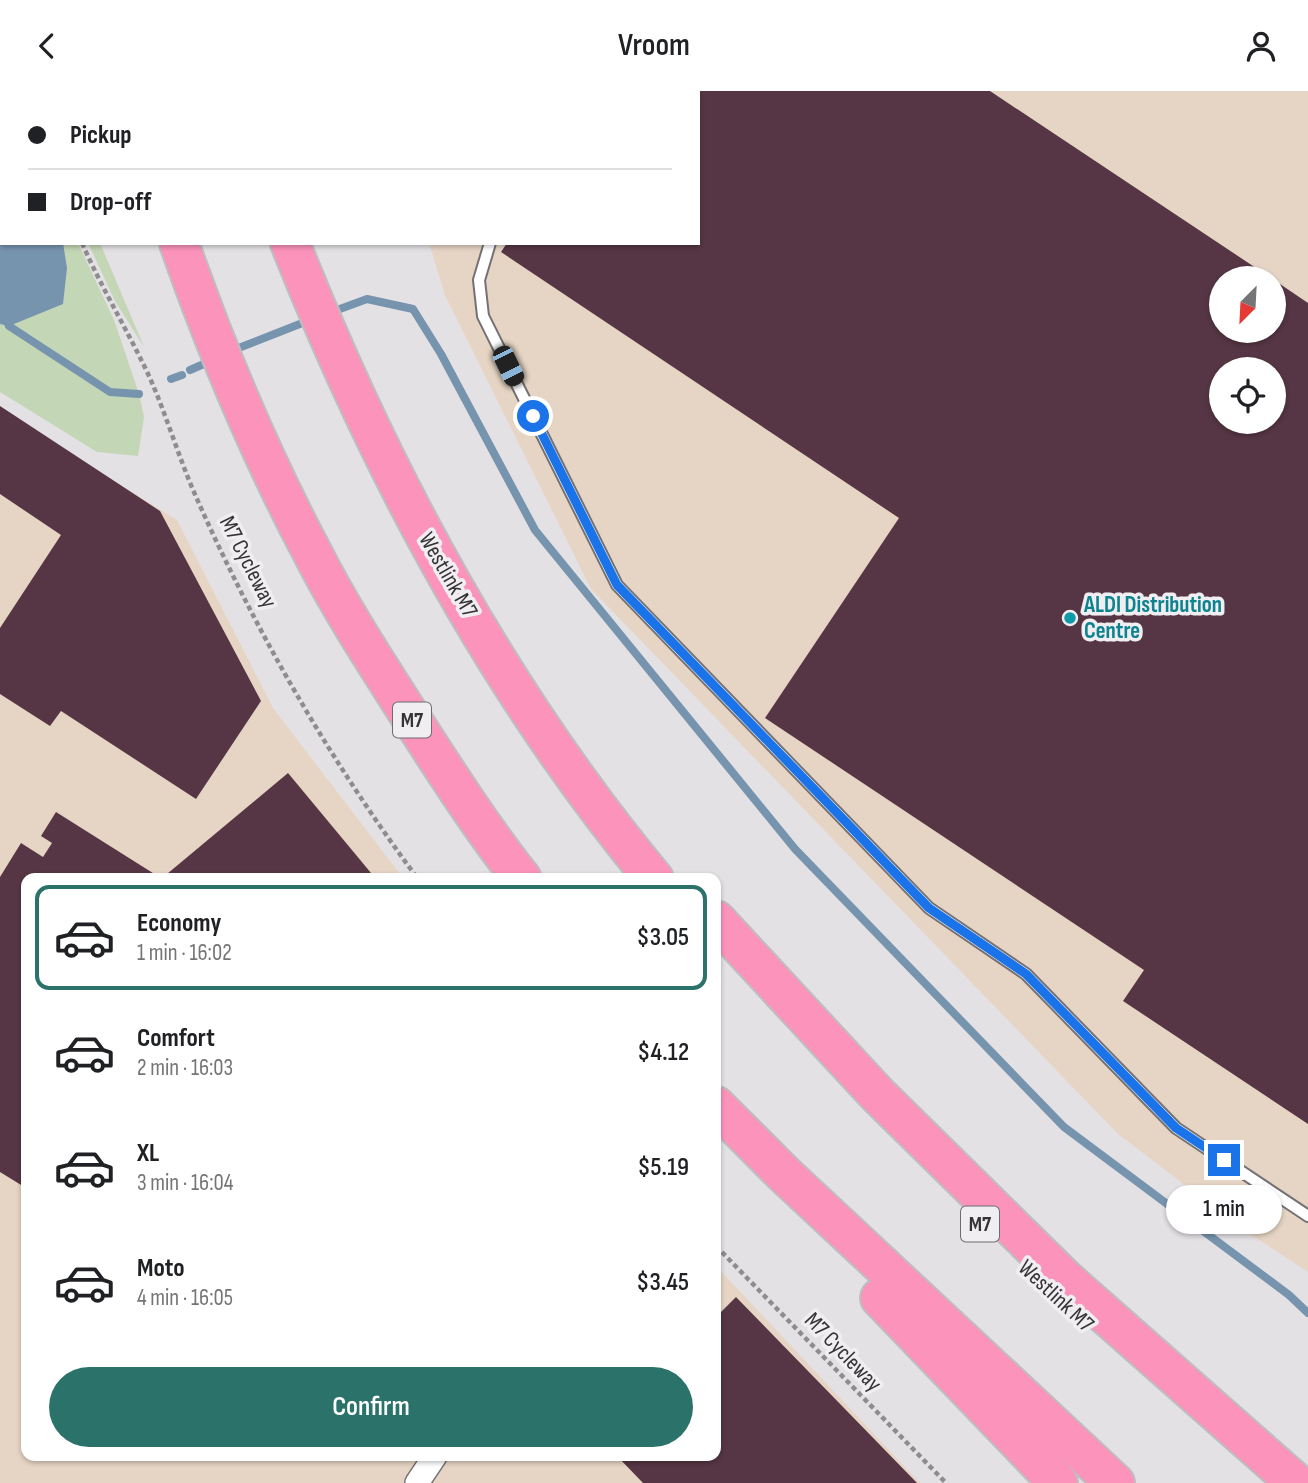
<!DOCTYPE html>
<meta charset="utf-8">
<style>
:root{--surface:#fff;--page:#f2f2f2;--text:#202124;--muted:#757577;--line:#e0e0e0;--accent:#2a726a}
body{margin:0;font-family:"Sofia Sans Condensed",sans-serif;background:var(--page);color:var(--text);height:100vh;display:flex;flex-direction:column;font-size:26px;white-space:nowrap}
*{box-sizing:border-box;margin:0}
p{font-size:23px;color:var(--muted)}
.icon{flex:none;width:38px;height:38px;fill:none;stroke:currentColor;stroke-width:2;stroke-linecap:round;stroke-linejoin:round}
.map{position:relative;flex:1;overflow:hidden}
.sheet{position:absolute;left:21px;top:782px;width:700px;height:588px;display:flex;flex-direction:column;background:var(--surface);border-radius:14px;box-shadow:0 2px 5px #0004}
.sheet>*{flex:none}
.banner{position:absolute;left:0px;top:0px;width:700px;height:154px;box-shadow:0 2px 5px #0004;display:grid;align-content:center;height:154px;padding:0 28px;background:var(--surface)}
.needle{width:46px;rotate:204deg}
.buttons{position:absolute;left:1209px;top:175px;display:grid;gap:14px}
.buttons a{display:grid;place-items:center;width:77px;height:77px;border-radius:50%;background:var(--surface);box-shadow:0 2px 5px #0004;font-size:35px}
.end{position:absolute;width:32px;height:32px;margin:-16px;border:9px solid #1a73e8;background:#fff;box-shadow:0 0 0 4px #fff}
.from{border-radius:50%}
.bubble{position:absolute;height:49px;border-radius:24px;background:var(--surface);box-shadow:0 2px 5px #0004;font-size:23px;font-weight:600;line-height:49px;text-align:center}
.car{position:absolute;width:21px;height:42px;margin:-21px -10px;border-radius:9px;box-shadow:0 0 5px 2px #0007;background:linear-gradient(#222 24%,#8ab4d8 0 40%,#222 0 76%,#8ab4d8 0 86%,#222 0)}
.banner b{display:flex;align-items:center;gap:24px;height:66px;font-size:26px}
.banner b+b{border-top:2px solid var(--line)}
.banner i{width:18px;height:18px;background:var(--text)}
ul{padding:12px 0 0;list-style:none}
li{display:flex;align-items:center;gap:21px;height:105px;margin:0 14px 10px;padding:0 14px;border:4px solid transparent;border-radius:14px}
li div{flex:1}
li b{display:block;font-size:26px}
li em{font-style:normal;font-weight:600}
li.active{border-color:var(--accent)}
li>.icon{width:63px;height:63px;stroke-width:1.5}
.cta{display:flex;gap:14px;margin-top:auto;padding:14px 28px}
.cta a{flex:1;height:80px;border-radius:42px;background:var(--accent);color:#fff;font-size:28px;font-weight:600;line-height:80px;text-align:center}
header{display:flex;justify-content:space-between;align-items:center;height:91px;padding:0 28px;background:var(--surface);font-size:32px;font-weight:600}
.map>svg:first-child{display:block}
</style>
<header><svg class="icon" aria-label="back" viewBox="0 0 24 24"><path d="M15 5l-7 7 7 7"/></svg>Vroom<svg class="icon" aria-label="person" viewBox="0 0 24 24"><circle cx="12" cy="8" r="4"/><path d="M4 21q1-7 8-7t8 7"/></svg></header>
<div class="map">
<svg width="1308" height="1392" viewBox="0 0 1308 1392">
<rect width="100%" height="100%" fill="#e4e1e5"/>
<!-- industrial -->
<g fill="#e6d5c4" fill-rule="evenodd">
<path d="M529,0h779v1181l-64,-42 -126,-96 -527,-545 -146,-294 -16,-52h269v-150zM1222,187h52v53h-52zM1222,278h52v53h-52z"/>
<polygon points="0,320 177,429 273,617 403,787 26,788 26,1365 716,1365 716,1175 920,1392 0,1392"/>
</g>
<!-- green -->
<g fill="#c3d6b5">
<polygon points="0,0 20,2 2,2 2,152 78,152 114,229 139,303 144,326 138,365 97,361 0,301"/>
<polygon points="88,152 100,152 144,256 115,210"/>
</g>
<!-- water -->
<polygon fill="#7794ae" points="0,0 20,2 2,2 2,152 63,152 67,177 63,213 9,235 0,233"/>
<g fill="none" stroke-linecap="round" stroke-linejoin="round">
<!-- stream -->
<g stroke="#7794ae" stroke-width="8">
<polyline points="0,211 9,235 110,301 139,303"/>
<polyline points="329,222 367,208 413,218 441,263 535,439 795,758 1064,1036 1289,1204 1308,1222"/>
<polyline points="231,260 310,229"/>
<polyline points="190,279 213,269"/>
<polyline points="171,288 182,284"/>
</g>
</g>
<!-- building -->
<g fill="#563644" fill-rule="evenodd">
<path d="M698,0h292l281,187h-49v53h52v-51l34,23v821l-185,-123 21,-31 -379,-252 134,-200 -398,-266 6,-9h191zM1222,278h52v53h-52z"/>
<polygon points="0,315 160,420 261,610 196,708 61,620 50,635 0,603 0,537 61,444 0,403"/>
<polygon points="288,682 376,788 161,788"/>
<polygon points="56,721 156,784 154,788 26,788 26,1097 0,1081 0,786 21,752 43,766 52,752 41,745"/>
<polygon points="736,1206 917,1392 643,1392 617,1365 716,1365 716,1226"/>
</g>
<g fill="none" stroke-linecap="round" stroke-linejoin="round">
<!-- service casing -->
<g stroke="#747175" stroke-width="14">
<polyline id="service" points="490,152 479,189 483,225 617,494 929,817 1026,883 1176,1037 1308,1125"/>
</g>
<!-- minor casing -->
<g stroke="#747175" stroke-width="26">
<polyline id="minor" points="417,1392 435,1365"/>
</g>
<!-- motorway casing -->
<g stroke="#bebebe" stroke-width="42">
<g id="motorway">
<polyline points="129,0 129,2"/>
<polyline points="240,0 240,2"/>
<path d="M179,152c37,106 81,211 134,311 28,55 62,107 95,159 36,56 72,113 114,166"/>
<path d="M290,152c90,227 207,447 364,636"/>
<polyline points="716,829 877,1003 1065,1188 1296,1392"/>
<polyline points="716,1015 784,1083 1115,1392"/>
<polyline points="880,1207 1058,1392"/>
</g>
</g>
<!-- path -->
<g stroke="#8e8c8e" stroke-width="4.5" stroke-dasharray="5 3.5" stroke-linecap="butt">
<polyline points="32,0 32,2"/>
<path d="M82,152c20,46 46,88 67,133 18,40 30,83 48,123 59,133 134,263 221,380"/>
<polyline points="716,1155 946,1392"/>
</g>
<!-- service -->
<use href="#service" stroke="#fff" stroke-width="10"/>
<!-- minor -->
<use href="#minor" stroke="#fff" stroke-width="23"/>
<!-- motorway -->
<use href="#motorway" stroke="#fb93bb" stroke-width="38"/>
</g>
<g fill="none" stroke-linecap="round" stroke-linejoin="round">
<!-- route -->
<polyline stroke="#1a73e8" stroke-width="9" points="533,325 617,494 929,817 1026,883 1176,1037 1224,1069"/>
</g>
<!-- markers -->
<circle fill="#0f9aa8" stroke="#f1eef2" stroke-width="2.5" cx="1070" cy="527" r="7"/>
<g text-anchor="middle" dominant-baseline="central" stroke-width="7" stroke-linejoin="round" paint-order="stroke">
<!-- shield labels -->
<g fill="#f1eef2" stroke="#6d6c6e" stroke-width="2">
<rect x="393" y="611.5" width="38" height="35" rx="5"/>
<rect x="961" y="1115.5" width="38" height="35" rx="5"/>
</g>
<g font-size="21" font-weight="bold" fill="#353435">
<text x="412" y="629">M7</text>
<text x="980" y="1133">M7</text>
</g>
<!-- street labels -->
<g font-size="23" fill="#353435" stroke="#f1eef2">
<text transform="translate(248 471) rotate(63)">M7 Cycleway</text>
<text transform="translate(448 484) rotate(60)">Westlink M7</text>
<text transform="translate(1056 1205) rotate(43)">Westlink M7</text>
<text transform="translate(843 1261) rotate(46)">M7 Cycleway</text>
</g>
<!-- culture labels -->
<g font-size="23" font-weight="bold" fill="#0d838f" stroke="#f1eef2" text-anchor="start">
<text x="1084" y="514">ALDI Distribution<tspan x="1084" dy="26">Centre</tspan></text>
</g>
</g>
</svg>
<div class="buttons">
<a><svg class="needle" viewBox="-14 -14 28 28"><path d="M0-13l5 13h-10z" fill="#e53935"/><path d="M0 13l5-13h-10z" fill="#757577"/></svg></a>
<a><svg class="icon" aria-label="locate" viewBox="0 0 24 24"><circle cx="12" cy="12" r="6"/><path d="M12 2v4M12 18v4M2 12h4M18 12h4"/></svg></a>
</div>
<i class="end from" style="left:533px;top:325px"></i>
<i class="end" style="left:1224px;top:1069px"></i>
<div class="bubble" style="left:1166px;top:1094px;width:116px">1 min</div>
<i class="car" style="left:508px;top:275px;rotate:154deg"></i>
<div class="banner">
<b><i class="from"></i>Pickup</b>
<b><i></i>Drop-off</b>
</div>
<section class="sheet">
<ul>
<li class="active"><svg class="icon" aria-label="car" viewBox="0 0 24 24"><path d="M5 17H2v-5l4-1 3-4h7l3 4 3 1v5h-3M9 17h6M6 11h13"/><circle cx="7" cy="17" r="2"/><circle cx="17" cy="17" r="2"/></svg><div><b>Economy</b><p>1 min · 16:02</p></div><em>$3.05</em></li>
<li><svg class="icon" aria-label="car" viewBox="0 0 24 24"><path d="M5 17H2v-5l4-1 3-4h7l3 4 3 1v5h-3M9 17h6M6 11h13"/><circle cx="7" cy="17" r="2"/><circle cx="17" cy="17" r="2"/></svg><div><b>Comfort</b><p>2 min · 16:03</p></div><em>$4.12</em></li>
<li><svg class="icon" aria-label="car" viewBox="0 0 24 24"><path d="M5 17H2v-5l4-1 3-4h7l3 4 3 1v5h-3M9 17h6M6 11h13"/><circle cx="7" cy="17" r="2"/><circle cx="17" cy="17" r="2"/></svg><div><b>XL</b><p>3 min · 16:04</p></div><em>$5.19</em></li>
<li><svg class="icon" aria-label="car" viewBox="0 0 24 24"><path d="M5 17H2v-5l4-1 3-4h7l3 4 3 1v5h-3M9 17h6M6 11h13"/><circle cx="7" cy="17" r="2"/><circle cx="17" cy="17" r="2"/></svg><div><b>Moto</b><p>4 min · 16:05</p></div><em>$3.45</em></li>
</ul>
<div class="cta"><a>Confirm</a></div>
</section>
</div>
